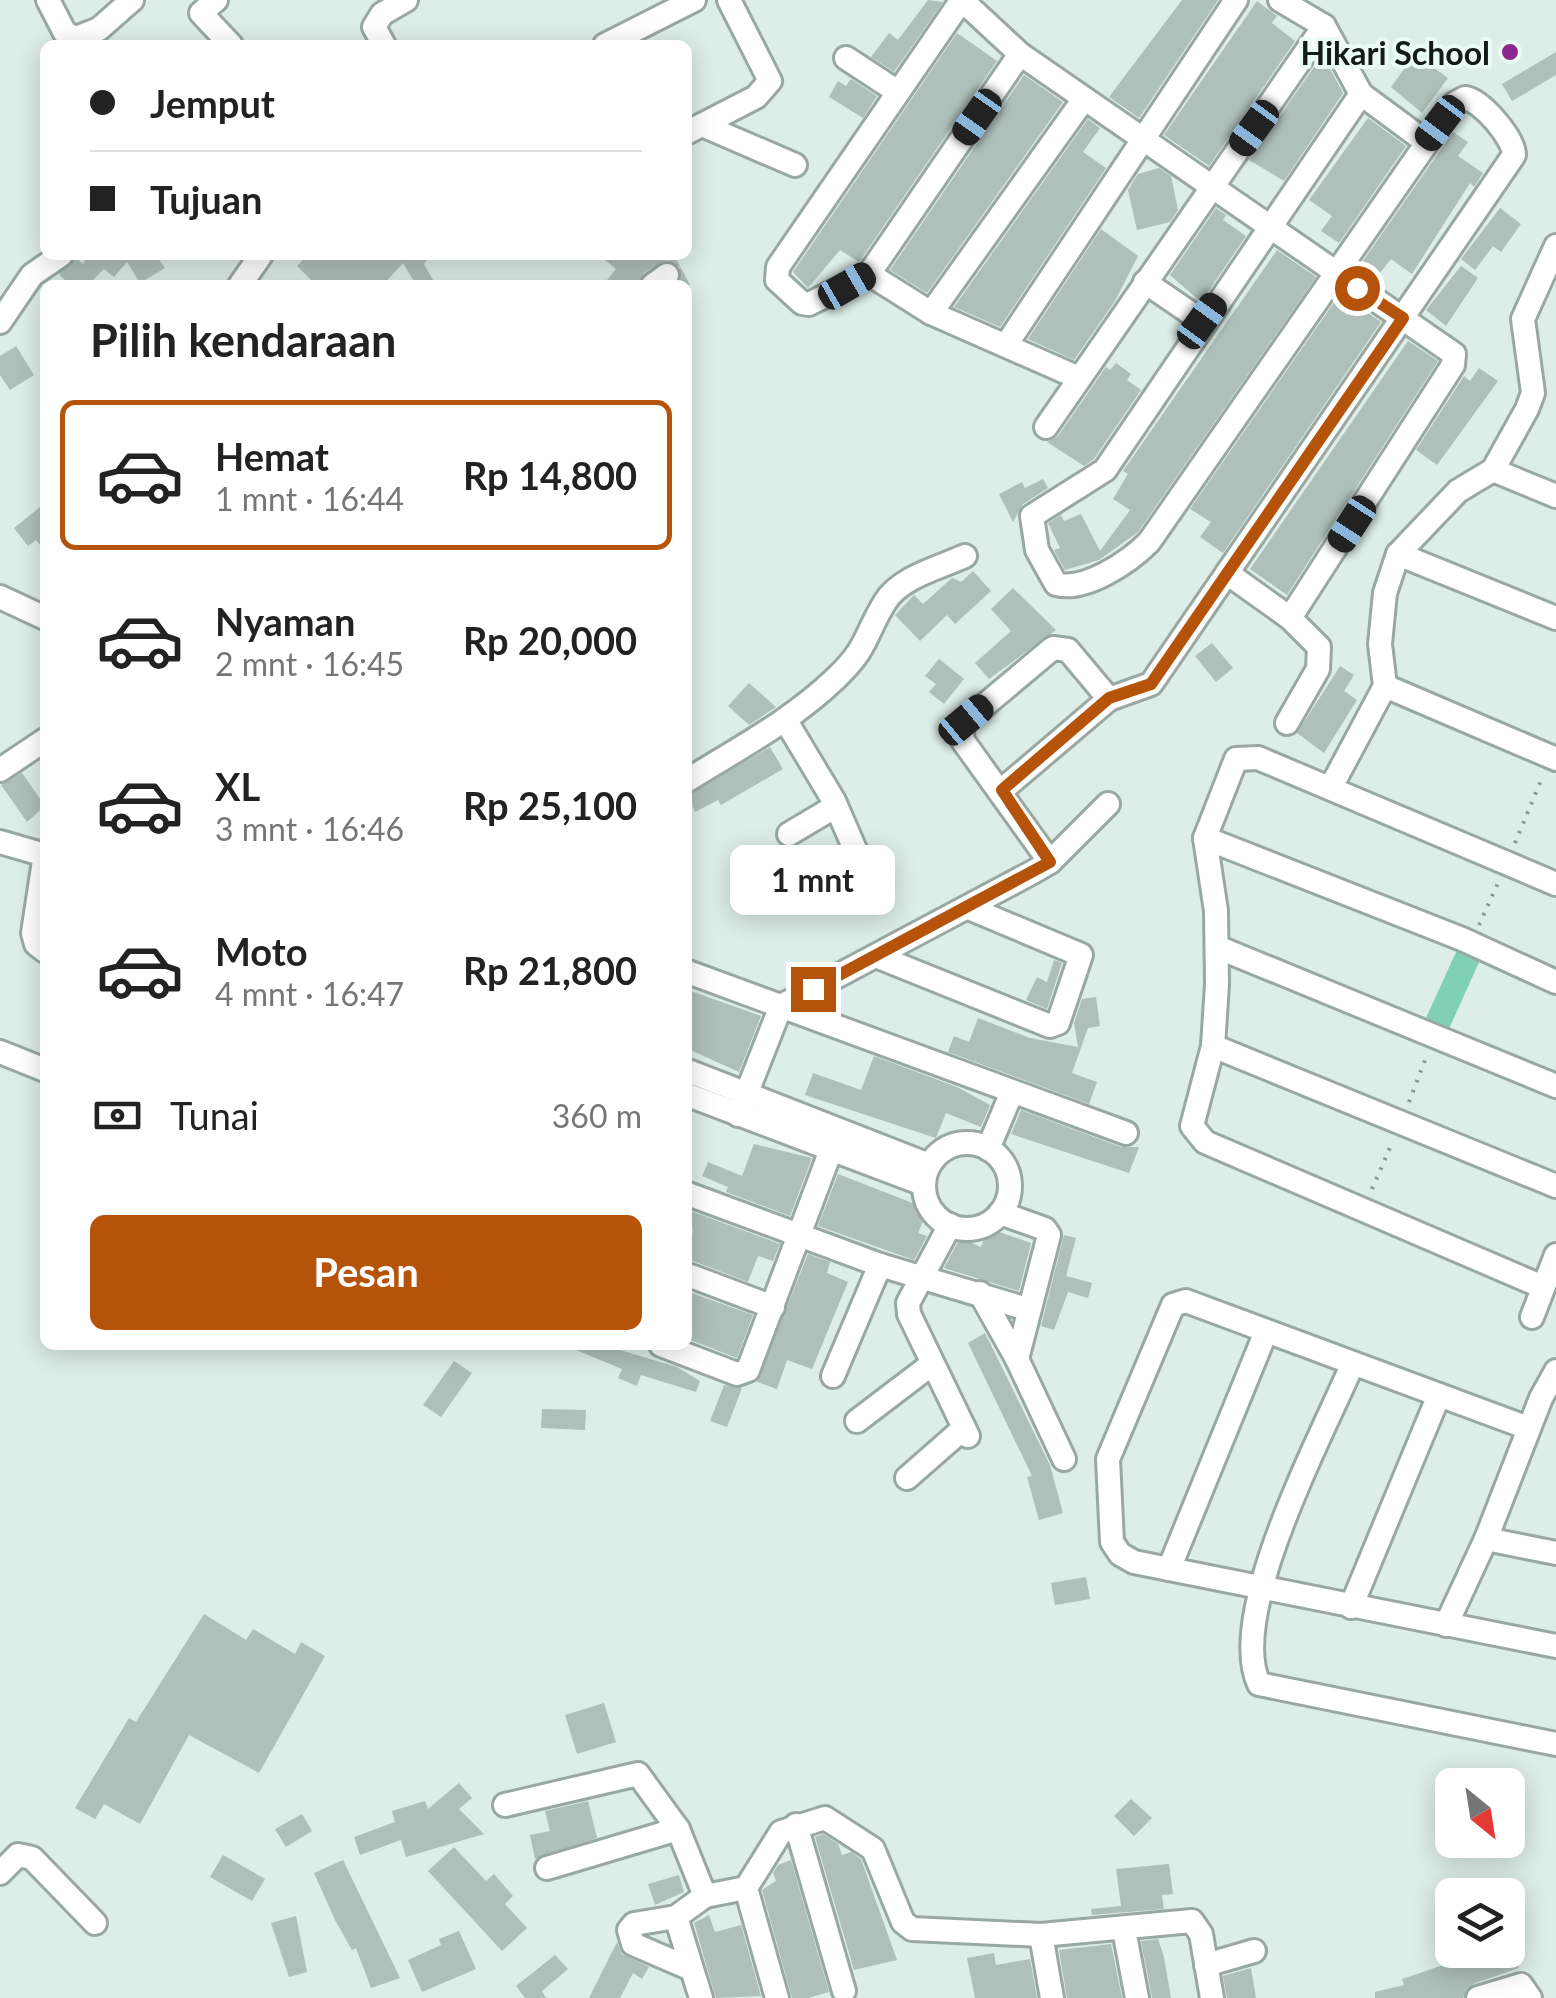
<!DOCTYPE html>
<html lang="id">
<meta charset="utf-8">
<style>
:root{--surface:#fff;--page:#f2f2f2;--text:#222;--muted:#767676;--line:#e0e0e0;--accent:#b45309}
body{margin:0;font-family:Lato,sans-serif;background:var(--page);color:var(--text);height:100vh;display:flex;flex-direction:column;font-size:38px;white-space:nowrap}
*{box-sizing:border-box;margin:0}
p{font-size:32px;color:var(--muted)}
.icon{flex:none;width:55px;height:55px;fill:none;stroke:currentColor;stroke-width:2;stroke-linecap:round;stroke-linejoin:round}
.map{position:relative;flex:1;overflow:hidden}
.sheet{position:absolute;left:40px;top:280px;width:652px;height:1070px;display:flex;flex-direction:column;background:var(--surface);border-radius:15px;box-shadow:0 5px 25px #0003}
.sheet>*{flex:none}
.guide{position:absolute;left:40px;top:40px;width:652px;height:220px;border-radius:15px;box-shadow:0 5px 25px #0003;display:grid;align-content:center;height:220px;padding:0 50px;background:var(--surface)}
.needle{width:65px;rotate:150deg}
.fabs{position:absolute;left:1435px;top:1768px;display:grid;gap:20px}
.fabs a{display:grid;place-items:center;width:90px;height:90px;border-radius:15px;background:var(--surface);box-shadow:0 5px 25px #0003;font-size:50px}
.end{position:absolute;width:45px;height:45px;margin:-22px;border:12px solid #b45309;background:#fff;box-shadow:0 0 0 5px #fff}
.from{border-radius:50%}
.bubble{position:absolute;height:70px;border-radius:15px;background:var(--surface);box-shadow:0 5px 25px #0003;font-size:32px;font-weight:700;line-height:70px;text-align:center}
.car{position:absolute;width:30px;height:60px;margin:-30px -15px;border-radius:12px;box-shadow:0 0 8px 2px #0007;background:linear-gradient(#222 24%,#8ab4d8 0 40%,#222 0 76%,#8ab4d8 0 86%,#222 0)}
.guide b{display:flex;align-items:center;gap:35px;height:95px;font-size:38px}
.guide b+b{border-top:2px solid var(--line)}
.guide i{width:25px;height:25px;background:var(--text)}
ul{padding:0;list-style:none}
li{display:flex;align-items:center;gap:30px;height:150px;margin:0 20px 15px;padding:0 30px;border:5px solid transparent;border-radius:15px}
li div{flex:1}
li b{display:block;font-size:38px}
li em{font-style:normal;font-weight:700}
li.active{border-color:var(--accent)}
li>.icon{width:90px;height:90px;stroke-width:1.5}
h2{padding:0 50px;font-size:45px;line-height:120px}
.pay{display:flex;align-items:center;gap:25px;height:110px;padding:0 50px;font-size:38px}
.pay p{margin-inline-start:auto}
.button{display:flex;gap:20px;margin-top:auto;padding:20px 50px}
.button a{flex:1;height:115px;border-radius:15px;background:var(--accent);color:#fff;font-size:40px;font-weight:700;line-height:115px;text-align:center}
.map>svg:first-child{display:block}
</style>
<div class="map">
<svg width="1556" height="1998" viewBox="0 0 1556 1998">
<rect width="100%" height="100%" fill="#ddede7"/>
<!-- green -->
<polygon fill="#80d0b5" points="1462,939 1485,949 1444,1040 1421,1029"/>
<!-- building -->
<g fill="#afbfb9">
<polygon points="928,0 943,2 894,72 871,57 889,33 898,40"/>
<polygon points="1182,0 1218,0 1139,118 1109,97"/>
<polygon points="1257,1 1277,16 1272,23 1295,41 1209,166 1164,135"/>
<polygon points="957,33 997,61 859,262 840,250 808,288 793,272"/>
<polygon points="1556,52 1556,75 1512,101 1502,84"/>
<polygon points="1415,54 1448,78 1422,113 1391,87"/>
<polygon points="1319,60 1329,67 1343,93 1284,181 1249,160"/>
<polygon points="1024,75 1063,102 927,293 890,270"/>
<polygon points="851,79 877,96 863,118 829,97 838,81 846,86"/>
<polygon points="1368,118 1406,146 1339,243 1321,231 1332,216 1309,200"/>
<polygon points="1088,119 1100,128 1083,152 1106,168 1000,327 954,307"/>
<polygon points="1453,132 1468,142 1458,156 1483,173 1474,187 1470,183 1412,274 1391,259 1380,273 1363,261"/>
<polygon points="1159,168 1171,176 1178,210 1170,222 1137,230 1128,190 1138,174"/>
<polygon points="1216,208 1226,215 1223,220 1246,236 1201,302 1170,275"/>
<polygon points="1500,208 1521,224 1501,252 1493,246 1475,270 1461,259"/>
<polygon points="1101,229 1138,256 1115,301 1074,360 1028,339"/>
<polygon points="1277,250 1316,277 1138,532 1099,560 1065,570 1054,550 1060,548 1048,523 1061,515 1064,521 1081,514 1100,551 1130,510 1113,499 1128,474 1123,471"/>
<polygon points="88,255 156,255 165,268 140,283 127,262 114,277 104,269 88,285 70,285 59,274 75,257 83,264"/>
<polygon points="308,255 432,255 424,264 436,285 416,285 403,263 383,285 316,285 297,266"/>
<polygon points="599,255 674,255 690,285 678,285 680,267 667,260 644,273 638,285 603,285 616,269"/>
<polygon points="1461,266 1478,278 1446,326 1426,310"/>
<polygon points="1340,294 1381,322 1223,553 1200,537 1211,522 1190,509"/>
<polygon points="1408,341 1438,361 1287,595 1250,569"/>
<polygon points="16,346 34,375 10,390 0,375 0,356"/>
<polygon points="1116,363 1131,374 1127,380 1141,390 1094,459 1084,466 1047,442 1058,436 1106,367 1110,370"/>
<polygon points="1479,368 1498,381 1437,465 1416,450 1464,376 1470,381"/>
<polygon points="1043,479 1048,488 1023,504 1013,522 999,494 1022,482 1025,488"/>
<polygon points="45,503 45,551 36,540 28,546 14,528"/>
<polygon points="973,571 991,591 955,624 947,615 920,641 895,615 914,595 923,604 952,578 961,582"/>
<polygon points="1013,588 1056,630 989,679 975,663 1011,631 991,609"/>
<polygon points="1212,643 1233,668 1216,682 1195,656"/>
<polygon points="939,659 964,679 944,704 929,692 936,684 925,676"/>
<polygon points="1340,666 1354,675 1344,691 1357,700 1324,753 1297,733"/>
<polygon points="749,683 776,707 749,725 728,706"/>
<polygon points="770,747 783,769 721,805 718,800 695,812 688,795"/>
<polygon points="22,773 45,806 27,822 1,785"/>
<polygon points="1054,960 1062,963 1047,1009 1026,1000 1037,977 1047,982"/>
<polygon points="688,990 761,1016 739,1072 688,1049"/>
<polygon points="1096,997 1100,1026 1088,1028 1072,1073 1097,1082 1089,1104 948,1052 954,1036 969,1042 978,1018 1030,1038 1078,1047 1074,1023 1082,999"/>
<polygon points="874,1056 957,1087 990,1105 981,1127 946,1113 936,1138 805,1095 813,1073 861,1090"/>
<polygon points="1021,1110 1121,1147 1139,1147 1129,1173 1011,1134"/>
<polygon points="754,1144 812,1158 790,1216 726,1192 728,1187 702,1176 708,1162 742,1176"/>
<polygon points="838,1174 928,1209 918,1233 927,1236 914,1260 818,1226"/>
<polygon points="688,1210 780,1244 773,1261 758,1256 748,1282 688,1259 693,1229 688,1227"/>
<polygon points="988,1228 1031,1243 1019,1291 944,1268 960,1238 981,1247"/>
<polygon points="1064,1235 1076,1238 1066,1276 1092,1283 1088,1298 1068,1292 1054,1330 1041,1326"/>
<polygon points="808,1254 830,1262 827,1273 848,1282 812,1369 787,1360 777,1389 757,1382"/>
<polygon points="689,1292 753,1315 737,1358 688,1339"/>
<polygon points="985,1333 1050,1465 1063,1513 1039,1520 1027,1477 1032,1476 968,1343"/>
<polygon points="564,1345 603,1345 677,1367 700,1381 696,1392 641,1375 637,1386 618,1378 622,1369"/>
<polygon points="454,1361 472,1373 441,1417 423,1405"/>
<polygon points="724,1385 742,1388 727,1427 710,1421"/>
<polygon points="542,1409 586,1410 585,1430 541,1428"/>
<polygon points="1086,1577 1090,1599 1055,1605 1051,1583"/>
<polygon points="204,1614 246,1640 253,1629 295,1654 301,1642 325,1656 259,1773 189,1735 140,1824 104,1804 95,1819 75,1808 129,1718 136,1722"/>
<polygon points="604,1703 616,1742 577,1754 565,1715"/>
<polygon points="459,1783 472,1798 459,1809 484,1834 406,1857 401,1840 360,1855 354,1837 395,1822 392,1811 425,1801 428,1809"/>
<polygon points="1131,1799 1152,1818 1134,1836 1114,1816"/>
<polygon points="588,1801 597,1838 535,1859 530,1835 550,1831 545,1811"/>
<polygon points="302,1814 312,1831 286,1847 275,1829"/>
<polygon points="823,1834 838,1844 842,1855 851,1852 861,1859 897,1960 854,1970 815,1837"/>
<polygon points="454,1847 486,1881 494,1874 513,1896 505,1904 527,1928 502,1951 428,1871"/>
<polygon points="223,1855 265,1879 252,1901 210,1877"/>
<polygon points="343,1860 400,1978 371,1988 356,1948 352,1950 335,1920 314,1873"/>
<polygon points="791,1860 829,1992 808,1998 792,1998 762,1890 776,1881 773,1873 778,1865"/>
<polygon points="1169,1864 1173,1894 1162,1895 1164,1909 1092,1915 1091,1909 1121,1906 1116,1869"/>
<polygon points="679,1875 684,1892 655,1905 648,1884"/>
<polygon points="709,1915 715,1932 741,1925 761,1996 716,1998 694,1923"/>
<polygon points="296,1916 307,1972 289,1977 271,1923"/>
<polygon points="459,1931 476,1969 422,1992 408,1960 441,1945 439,1939"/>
<polygon points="1158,1939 1164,1957 1171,1998 1152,1998 1141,1941"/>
<polygon points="617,1942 622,1954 649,1967 642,1979 633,1973 620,1998 589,1998"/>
<polygon points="1512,1943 1519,1968 1473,1984 1463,1998 1375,1998 1375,1992 1404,1985 1402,1979 1485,1951 1508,1950"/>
<polygon points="1111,1944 1122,1998 1067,1998 1059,1950"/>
<polygon points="994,1953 996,1965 1030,1959 1037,1998 975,1998 967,1958"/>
<polygon points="555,1955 568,1969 542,1991 546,1998 525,1998 516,1986"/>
<polygon points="1251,1968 1256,1998 1227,1998 1223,1976"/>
</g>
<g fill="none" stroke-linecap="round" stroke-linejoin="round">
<!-- street casing -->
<g stroke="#99a8a2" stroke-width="28">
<g id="street">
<polyline points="48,0 65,33 76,38 99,29 132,0"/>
<polyline points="216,0 201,13 231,45"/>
<polyline points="1280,0 1324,26 1361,94 1426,142"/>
<polyline points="384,45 374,27 382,14 406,0"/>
<polyline points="605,45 694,0"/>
<polyline points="846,58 898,92"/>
<polyline points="702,125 795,165"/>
<polyline points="688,132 756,97 770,81 729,0"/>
<polyline points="869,274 1020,54"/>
<polyline points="1145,282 1202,321"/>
<polyline points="240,285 261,255"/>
<polyline points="653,285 667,275"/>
<polyline points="931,313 1084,99"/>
<polyline points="0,322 32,275 61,255"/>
<polyline points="1006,345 1236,0"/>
<polyline points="1079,378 931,313 869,274 809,304 802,303 777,280 778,267 959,4 965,3 1020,54 1454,354 1453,365 1290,618"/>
<polyline points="1046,427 1324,26"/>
<polyline points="1493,470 1556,496"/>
<polyline points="1398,554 1556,618"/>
<polyline points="1227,573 1290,618 1319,647 1318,669 1287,723"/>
<polyline points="0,597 45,618"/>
<polyline points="1385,686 1556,759"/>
<polyline points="786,721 834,801 857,854 790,885"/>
<polyline points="0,770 45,740"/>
<path d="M688,780c51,-32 103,-59 147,-101 34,-32 29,-43 50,-77 15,-25 56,-35 80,-46"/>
<polyline points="1331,787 1385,686 1380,644 1385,593 1398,554 1458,491 1493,470 1527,409 1533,393 1523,319 1556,246"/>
<path d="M1002,790l107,-91 42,-15 363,-529c0,-17 -33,-55 -49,-57l-11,6 -305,438c-20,20 -64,50 -93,42l-19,-34 -5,-34 73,-46 256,-376"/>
<polyline points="789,834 836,806"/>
<polyline points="1205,838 1462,939 1556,982"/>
<polyline points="0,842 45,855"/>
<polyline points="45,854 33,933 36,944 45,951"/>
<polyline points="1050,862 963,741 961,725 1053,648 1068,650 1109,699"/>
<polyline points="1217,947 1556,1086"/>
<polyline points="876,956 1050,1026 1058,1023 1081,955 969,908"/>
<polyline points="688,972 1126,1133"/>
<polyline points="1213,1046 1556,1186"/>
<polyline points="0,1052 45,1070"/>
<polyline points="688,1071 929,1165"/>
<polyline points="688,1095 923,1184"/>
<polyline points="738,1115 781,1006 1033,872 1050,862 1108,804"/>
<circle cx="967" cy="1186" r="43"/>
<polyline points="988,1149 1012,1092"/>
<polyline points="688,1194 880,1265 1027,1309"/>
<polyline points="1000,1213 1045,1229 1049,1235 1017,1359"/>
<polyline points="950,1225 908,1303 909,1314 968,1436"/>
<polyline points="688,1275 773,1307"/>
<polyline points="1543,1287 1205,1142 1192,1126 1213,1046 1217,984 1216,911 1205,838 1236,759 1258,758 1556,884"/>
<polyline points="980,1293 1017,1359 1064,1459"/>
<polyline points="1532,1317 1556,1255"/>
<polyline points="661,1345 737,1374 748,1370 831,1150"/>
<path d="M1352,1365c-30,71 -126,249 -93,319l297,60"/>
<polyline points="833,1376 880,1265"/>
<polyline points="857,1421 932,1364"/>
<polyline points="1528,1428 1186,1301 1173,1305 1108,1459 1112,1542 1120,1554 1134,1562 1556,1646"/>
<polyline points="907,1478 964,1428"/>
<polyline points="1486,1539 1556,1553"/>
<polyline points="1169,1569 1265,1334"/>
<polyline points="1351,1607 1439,1395"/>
<polyline points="1446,1625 1486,1539 1541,1398 1556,1371"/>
<polyline points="505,1805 638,1774 678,1829 705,1896 746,1888 781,1832 825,1818 873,1849 903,1922 912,1929 1041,1935 1192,1921 1201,1934 1212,1998"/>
<polyline points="796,1825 844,1991"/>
<polyline points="547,1868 678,1829"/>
<polyline points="0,1873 18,1855 32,1858 95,1923"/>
<polyline points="746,1888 777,1998"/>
<polyline points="676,1917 701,1998"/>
<polyline points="1124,1930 1137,1998"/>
<polyline points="1041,1935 1052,1998"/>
<polyline points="1206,1965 1254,1951"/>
<polyline points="691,1969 633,1944 629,1930 634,1924 676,1917 705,1896"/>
<polyline points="1478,1998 1521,1985 1530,1998"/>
</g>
</g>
<!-- path -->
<g stroke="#8a9692" stroke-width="4" stroke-dasharray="2.5 8" stroke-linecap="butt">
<polyline points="1515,843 1542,778"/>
<polyline points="1479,925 1498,883"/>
<polyline points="1409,1102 1427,1055"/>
<polyline points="1372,1189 1392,1143"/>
</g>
<!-- street -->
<use href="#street" stroke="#fff" stroke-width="22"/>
</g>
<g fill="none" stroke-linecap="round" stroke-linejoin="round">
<!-- route -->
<polyline stroke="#b45309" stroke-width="12" points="813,989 1050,862 1002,790 1109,698 1151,684 1403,318 1357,288"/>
</g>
<!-- markers -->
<circle fill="#8c2890" stroke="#eafaf4" stroke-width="4" cx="1510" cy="52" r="10"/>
<g text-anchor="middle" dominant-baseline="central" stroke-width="8" stroke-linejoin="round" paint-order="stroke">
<!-- poi labels -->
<g font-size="32" font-weight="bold" fill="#141a18" stroke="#eafaf4" text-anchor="end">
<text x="1490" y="52">Hikari School</text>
</g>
</g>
</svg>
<div class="fabs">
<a><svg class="needle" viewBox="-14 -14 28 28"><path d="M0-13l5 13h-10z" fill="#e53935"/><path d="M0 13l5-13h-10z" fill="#767676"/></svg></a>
<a><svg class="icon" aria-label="layers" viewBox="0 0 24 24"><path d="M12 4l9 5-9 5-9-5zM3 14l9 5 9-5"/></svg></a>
</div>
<i class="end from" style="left:1357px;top:288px"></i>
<i class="end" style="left:813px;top:989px"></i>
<div class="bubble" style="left:730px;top:845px;width:165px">1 mnt</div>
<i class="car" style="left:977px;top:117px;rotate:215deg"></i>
<i class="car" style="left:1440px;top:123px;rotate:217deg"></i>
<i class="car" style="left:1254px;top:128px;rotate:216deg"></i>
<i class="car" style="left:847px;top:286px;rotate:60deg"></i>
<i class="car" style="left:1202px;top:321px;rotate:36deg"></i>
<i class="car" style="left:1352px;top:524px;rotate:213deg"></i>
<i class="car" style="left:966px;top:720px;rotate:50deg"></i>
<div class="guide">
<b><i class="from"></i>Jemput</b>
<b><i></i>Tujuan</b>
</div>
<section class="sheet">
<h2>Pilih kendaraan</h2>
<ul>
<li class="active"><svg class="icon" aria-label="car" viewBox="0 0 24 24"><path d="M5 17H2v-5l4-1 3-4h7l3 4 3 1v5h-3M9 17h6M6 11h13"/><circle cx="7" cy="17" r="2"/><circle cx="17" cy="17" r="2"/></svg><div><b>Hemat</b><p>1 mnt · 16:44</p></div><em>Rp 14,800</em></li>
<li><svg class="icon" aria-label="car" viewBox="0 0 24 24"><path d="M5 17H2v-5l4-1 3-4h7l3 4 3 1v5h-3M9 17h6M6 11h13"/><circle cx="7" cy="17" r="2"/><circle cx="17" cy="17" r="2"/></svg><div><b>Nyaman</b><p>2 mnt · 16:45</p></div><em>Rp 20,000</em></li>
<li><svg class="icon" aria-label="car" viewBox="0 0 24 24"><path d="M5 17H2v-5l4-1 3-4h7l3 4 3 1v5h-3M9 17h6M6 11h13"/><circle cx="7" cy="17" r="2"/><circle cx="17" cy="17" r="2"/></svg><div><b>XL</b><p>3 mnt · 16:46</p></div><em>Rp 25,100</em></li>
<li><svg class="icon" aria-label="car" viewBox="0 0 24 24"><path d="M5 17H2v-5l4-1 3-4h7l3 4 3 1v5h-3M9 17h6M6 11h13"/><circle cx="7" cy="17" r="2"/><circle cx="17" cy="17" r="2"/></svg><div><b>Moto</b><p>4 mnt · 16:47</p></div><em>Rp 21,800</em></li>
</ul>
<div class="pay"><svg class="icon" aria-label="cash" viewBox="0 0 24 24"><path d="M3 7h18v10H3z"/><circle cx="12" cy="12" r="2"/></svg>Tunai<p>360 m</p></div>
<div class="button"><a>Pesan</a></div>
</section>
</div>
